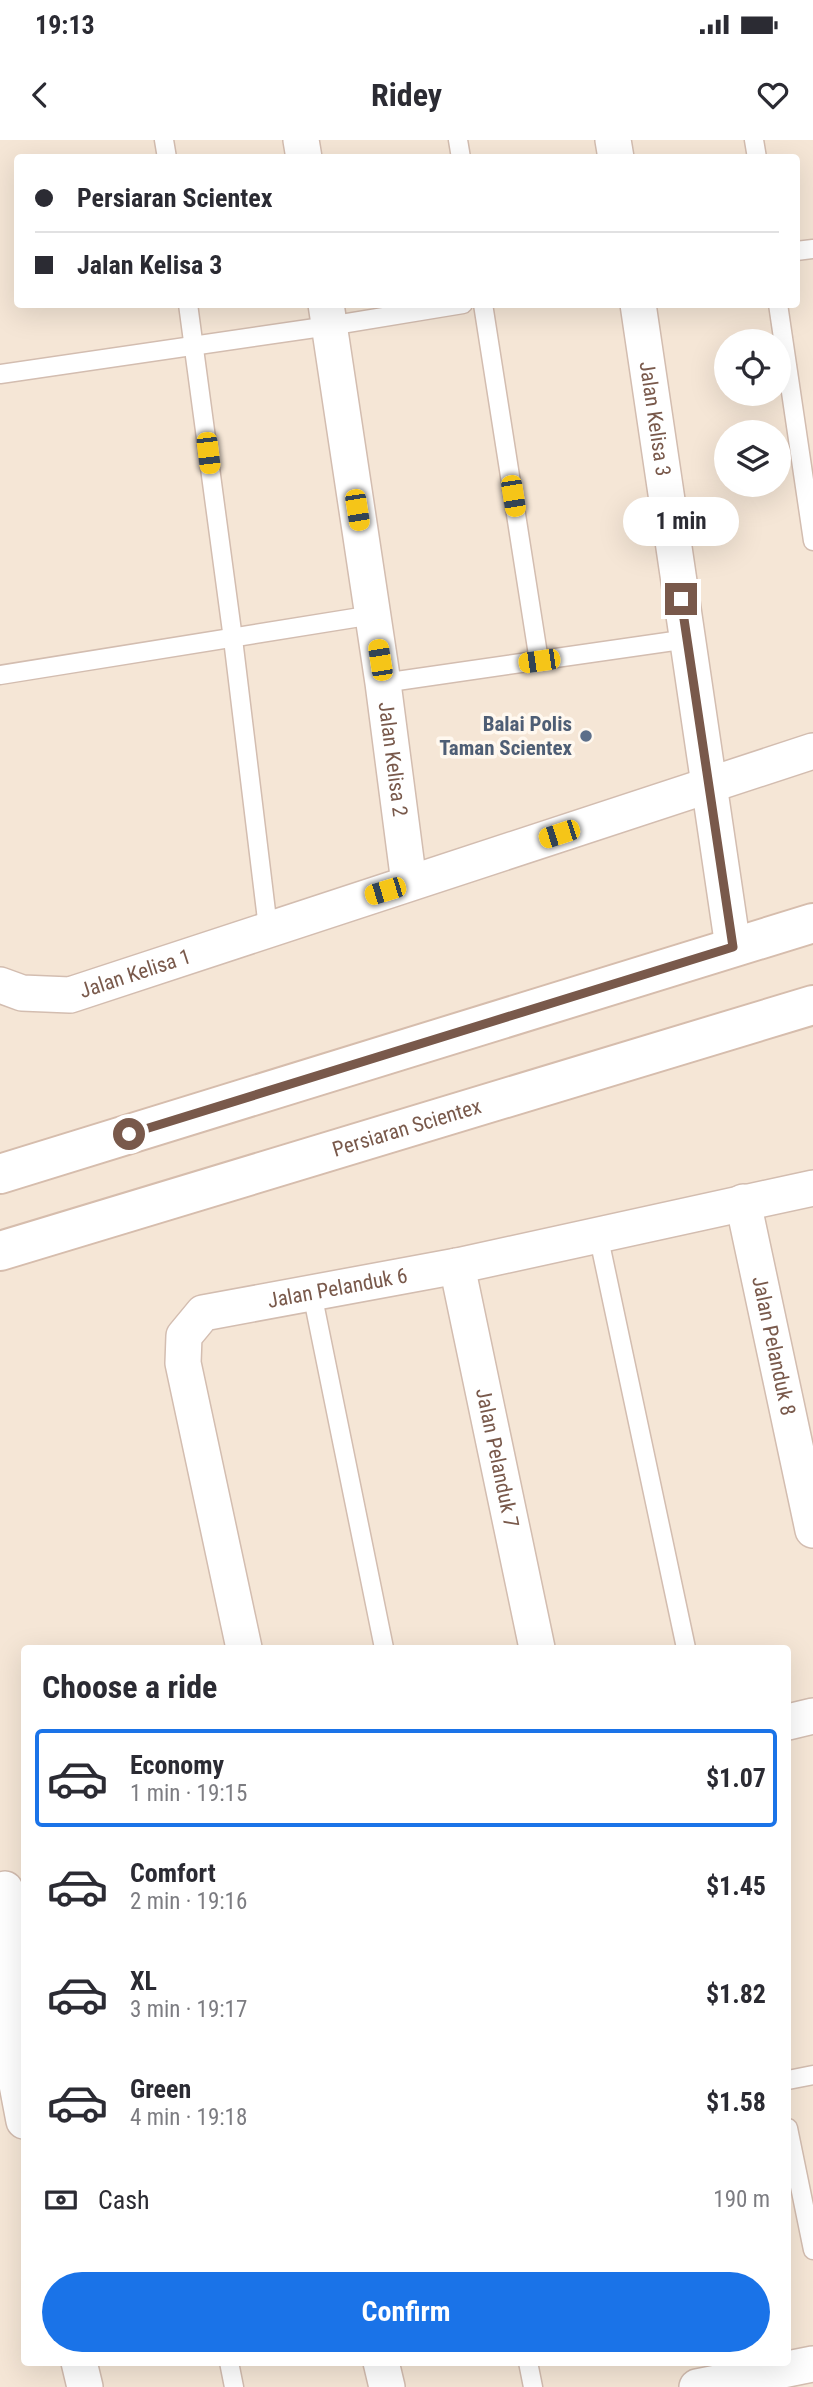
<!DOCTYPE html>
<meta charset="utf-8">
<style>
:root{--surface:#fff;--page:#f2f2f3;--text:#2b2b33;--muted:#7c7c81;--line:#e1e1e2;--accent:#1a73e8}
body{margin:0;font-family:"Roboto Condensed",sans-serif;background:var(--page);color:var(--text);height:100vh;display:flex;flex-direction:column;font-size:26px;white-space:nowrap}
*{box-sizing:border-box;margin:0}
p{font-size:23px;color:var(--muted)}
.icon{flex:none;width:38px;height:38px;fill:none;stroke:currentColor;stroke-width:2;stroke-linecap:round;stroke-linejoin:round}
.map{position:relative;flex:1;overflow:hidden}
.drawer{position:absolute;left:21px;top:1505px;width:770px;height:721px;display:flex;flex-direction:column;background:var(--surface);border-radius:7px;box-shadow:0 7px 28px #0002}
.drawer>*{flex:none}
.top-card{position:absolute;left:14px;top:14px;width:786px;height:154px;border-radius:7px;box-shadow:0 7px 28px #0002;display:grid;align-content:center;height:154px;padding:0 21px;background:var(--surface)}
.fabs{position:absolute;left:714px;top:189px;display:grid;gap:14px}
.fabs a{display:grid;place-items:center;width:77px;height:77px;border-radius:50%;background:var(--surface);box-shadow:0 7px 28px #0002;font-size:35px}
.end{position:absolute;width:32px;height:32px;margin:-16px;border:9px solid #79594b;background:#fff;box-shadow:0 0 0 4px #fff}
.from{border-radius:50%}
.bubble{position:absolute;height:49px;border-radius:24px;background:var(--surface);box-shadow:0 7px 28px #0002;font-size:23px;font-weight:700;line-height:49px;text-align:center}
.car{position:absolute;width:21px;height:42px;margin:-21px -10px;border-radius:9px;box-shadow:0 0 5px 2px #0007;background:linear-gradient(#f5c518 24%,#345 0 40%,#f5c518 0 76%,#345 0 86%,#f5c518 0)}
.top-card b{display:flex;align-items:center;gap:24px;height:66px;font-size:26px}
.top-card b+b{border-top:2px solid var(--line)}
.top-card i{width:18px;height:18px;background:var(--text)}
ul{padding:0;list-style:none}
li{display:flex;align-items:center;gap:21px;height:98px;margin:0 14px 10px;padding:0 7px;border:4px solid transparent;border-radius:7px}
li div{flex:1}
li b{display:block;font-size:26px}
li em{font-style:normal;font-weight:700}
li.active{border-color:var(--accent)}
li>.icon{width:63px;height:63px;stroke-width:1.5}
h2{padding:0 21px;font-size:32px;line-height:84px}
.pay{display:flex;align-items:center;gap:18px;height:77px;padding:0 21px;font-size:26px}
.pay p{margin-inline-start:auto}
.action{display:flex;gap:14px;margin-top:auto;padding:14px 21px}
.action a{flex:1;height:80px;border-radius:42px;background:var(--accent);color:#fff;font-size:28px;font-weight:700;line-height:80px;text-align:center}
.status{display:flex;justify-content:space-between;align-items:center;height:49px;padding:0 35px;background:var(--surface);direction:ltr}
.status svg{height:19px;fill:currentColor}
header{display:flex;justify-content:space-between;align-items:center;height:91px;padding:0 21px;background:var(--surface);font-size:32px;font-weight:700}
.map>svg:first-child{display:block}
</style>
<div class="status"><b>19:13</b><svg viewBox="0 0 49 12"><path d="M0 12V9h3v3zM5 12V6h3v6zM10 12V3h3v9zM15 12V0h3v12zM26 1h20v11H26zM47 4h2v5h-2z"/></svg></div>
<header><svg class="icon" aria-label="back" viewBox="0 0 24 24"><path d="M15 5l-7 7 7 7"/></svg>Ridey<svg class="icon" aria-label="heart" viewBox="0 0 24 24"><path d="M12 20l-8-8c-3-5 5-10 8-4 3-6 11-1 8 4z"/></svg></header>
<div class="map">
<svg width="813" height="2247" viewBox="0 0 813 2247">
<rect width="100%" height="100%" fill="#fdf4e8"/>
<!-- residential -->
<path fill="#f5e6d6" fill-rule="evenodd" d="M0,0h813v2247h-813zM18,18h778v146h-778zM726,201h53v53h-53zM726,292h53v53h-53zM24,1508h764v714h-764z"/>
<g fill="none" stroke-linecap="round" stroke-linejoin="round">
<!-- service casing -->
<g stroke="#d3bdb0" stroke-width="21">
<g id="service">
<polyline points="164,0 167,18"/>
<polyline points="458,0 461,18"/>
<polyline points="754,0 757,18"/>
<polyline points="796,111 813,109"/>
<polyline points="188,164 233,499 268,788"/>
<polyline points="483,164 539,521"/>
<polyline points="778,164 813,401"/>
<polyline points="0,234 329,186 463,164"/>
<polyline points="0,535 373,475"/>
<polyline points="383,543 688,499"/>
<polyline points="598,1094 686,1508"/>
<polyline points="312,1153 384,1508"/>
<polyline points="788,1940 813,1935"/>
<polyline points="788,1988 813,2110"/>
<polyline points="229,2222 234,2247"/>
<polyline points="528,2222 533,2247"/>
</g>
</g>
<!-- minor casing -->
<g stroke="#d3bdb0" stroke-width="38">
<g id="minor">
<polyline points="301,0 304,18"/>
<polyline points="613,0 616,18"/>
<path id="s1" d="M326,164l57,379 26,200"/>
<path id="s2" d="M638,164l95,643"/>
<path id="s3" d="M0,845l22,8 48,2 743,-244"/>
<path id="s4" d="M743,1062l70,328"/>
<path id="s5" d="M457,1126l80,382"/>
<path id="s6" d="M244,1508l-61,-285 1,-27 19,-23 254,-47 356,-78"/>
<polyline points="788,1582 813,1576"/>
<polyline points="5,1749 4,1824 6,1887 24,1981"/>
<polyline points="79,2222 85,2247"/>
<polyline points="381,2222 387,2247"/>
<polyline points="697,2247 813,2224"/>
</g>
</g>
<!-- secondary casing -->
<g stroke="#d6bdad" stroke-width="42">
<g id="secondary">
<polyline points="0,1034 813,783"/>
<path id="s7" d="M0,1111l813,-246"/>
</g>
</g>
<!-- service -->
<use href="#service" stroke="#fff" stroke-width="18"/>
<!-- minor -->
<use href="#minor" stroke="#fff" stroke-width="35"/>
<!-- secondary -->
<use href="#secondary" stroke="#fff" stroke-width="38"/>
</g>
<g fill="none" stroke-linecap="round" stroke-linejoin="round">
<!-- route -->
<polyline stroke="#79594b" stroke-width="9" points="129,994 733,807 681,459"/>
</g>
<!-- markers -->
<circle fill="#5c6f8a" stroke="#fff8ef" stroke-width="2.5" cx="586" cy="596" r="7"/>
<g text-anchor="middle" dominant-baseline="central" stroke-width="7" stroke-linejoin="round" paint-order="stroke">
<!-- street labels -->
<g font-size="21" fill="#79594b" stroke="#fff8ef">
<text stroke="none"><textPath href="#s2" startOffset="116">Jalan Kelisa 3</textPath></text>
<text stroke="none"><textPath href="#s1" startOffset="460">Jalan Kelisa 2</textPath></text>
<text stroke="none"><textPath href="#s3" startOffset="140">Jalan Kelisa 1</textPath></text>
<text stroke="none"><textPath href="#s7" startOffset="425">Persiaran Scientex</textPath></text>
<text stroke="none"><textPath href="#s6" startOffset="485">Jalan Pelanduk 6</textPath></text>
<text stroke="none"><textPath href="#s4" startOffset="147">Jalan Pelanduk 8</textPath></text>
<text stroke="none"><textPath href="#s5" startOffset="196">Jalan Pelanduk 7</textPath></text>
</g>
<!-- service labels -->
<g font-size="21" font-weight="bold" fill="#4e5e75" stroke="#fff8ef" text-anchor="end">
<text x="572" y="584">Balai Polis<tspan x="572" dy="24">Taman Scientex</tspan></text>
</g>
</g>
</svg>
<div class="fabs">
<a><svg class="icon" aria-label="locate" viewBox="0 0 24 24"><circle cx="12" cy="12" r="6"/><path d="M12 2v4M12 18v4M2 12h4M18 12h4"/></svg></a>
<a><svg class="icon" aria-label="layers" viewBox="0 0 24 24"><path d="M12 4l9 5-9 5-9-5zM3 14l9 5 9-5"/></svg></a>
</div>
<i class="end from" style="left:129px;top:994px"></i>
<i class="end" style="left:681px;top:459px"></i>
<div class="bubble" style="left:623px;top:357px;width:116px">1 min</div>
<i class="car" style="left:208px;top:313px;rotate:173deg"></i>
<i class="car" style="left:513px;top:356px;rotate:171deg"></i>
<i class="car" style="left:357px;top:370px;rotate:171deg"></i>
<i class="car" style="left:380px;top:520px;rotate:351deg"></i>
<i class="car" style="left:539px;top:521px;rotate:262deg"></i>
<i class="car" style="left:559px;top:694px;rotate:252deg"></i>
<i class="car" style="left:385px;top:751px;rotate:253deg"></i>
<div class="top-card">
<b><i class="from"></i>Persiaran Scientex</b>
<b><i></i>Jalan Kelisa 3</b>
</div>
<section class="drawer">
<h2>Choose a ride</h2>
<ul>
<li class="active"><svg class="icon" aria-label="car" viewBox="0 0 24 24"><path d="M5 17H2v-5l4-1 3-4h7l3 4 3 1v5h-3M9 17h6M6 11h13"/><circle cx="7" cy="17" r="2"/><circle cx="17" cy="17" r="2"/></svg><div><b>Economy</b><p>1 min · 19:15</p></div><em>$1.07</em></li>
<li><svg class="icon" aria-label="car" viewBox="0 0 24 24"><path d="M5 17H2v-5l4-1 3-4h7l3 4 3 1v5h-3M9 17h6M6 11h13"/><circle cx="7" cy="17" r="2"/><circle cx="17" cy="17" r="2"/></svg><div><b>Comfort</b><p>2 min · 19:16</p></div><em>$1.45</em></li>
<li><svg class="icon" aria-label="car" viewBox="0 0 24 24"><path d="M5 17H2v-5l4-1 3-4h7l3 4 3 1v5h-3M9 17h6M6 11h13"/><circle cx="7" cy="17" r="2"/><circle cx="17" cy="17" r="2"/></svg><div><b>XL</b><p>3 min · 19:17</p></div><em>$1.82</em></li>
<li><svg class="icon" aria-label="car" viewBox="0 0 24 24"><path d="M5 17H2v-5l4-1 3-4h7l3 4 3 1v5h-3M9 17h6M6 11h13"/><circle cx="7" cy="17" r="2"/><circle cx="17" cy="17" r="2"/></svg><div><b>Green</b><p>4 min · 19:18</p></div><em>$1.58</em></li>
</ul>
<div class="pay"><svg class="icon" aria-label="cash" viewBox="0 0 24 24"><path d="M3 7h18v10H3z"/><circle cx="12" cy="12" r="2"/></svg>Cash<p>190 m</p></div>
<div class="action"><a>Confirm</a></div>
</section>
</div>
